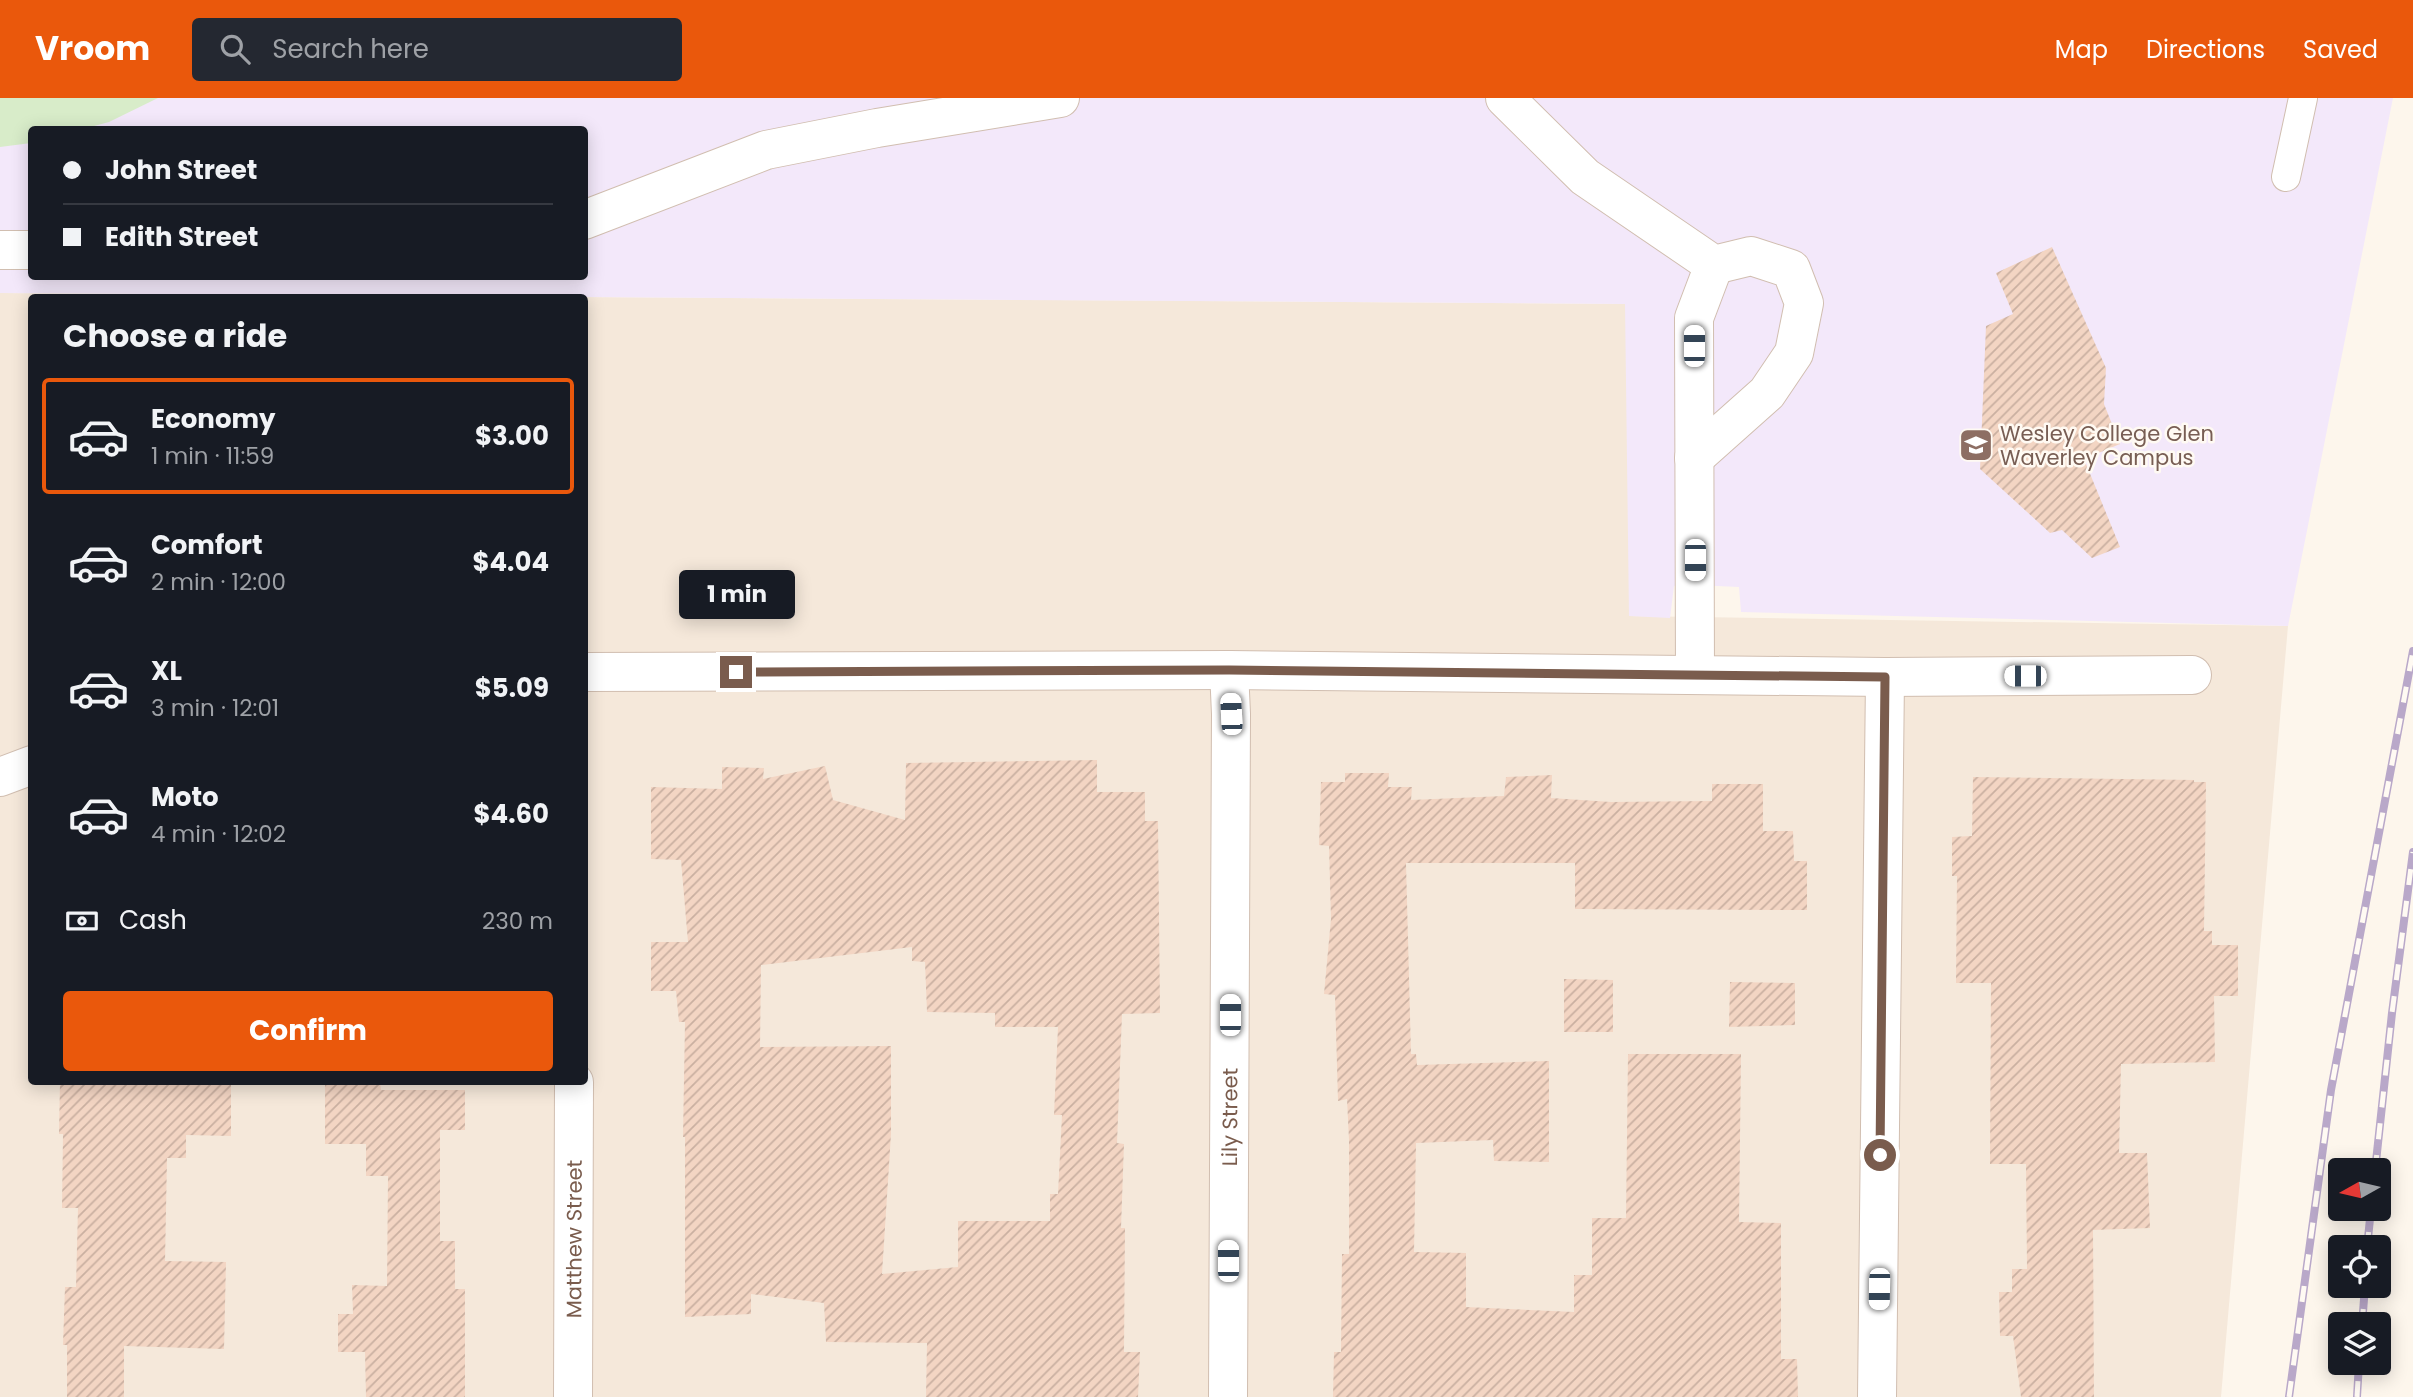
<!DOCTYPE html>
<meta charset="utf-8">
<style>
:root{--surface:#171b24;--page:#242831;--text:#f1f3f6;--muted:#9ea1a6;--line:#363941;--accent:#ea580c}
body{margin:0;font-family:Poppins,sans-serif;background:var(--page);color:var(--text);height:100vh;display:flex;flex-direction:column;font-size:26px;white-space:nowrap}
*{box-sizing:border-box;margin:0}
p{font-size:23px;color:var(--muted)}
.icon{flex:none;width:38px;height:38px;fill:none;stroke:currentColor;stroke-width:2;stroke-linecap:round;stroke-linejoin:round}
.map{position:relative;flex:1;overflow:hidden}
.side{position:absolute;left:28px;top:196px;width:560px;height:791px;display:flex;flex-direction:column;background:var(--surface);border-radius:7px;box-shadow:0 4px 18px #0003}
.side>*{flex:none}
.hud{position:absolute;left:28px;top:28px;width:560px;height:154px;border-radius:7px;box-shadow:0 4px 18px #0003;display:grid;align-content:center;height:154px;padding:0 35px;background:var(--surface)}
.needle{width:46px;rotate:262deg}
.tools{position:absolute;left:2328px;top:1060px;display:grid;gap:14px}
.tools a{display:grid;place-items:center;width:63px;height:63px;border-radius:7px;background:var(--surface);box-shadow:0 4px 18px #0003;font-size:35px}
.end{position:absolute;width:32px;height:32px;margin:-16px;border:9px solid #7a5c4d;background:#fff;box-shadow:0 0 0 4px #fff}
.from{border-radius:50%}
.bubble{position:absolute;height:49px;border-radius:7px;background:var(--surface);box-shadow:0 4px 18px #0003;font-size:23px;font-weight:700;line-height:49px;text-align:center}
.car{position:absolute;width:21px;height:42px;margin:-21px -10px;border-radius:9px;box-shadow:0 0 5px 2px #0007;background:linear-gradient(#fff 24%,#345 0 40%,#fff 0 76%,#345 0 86%,#fff 0)}
.hud b{display:flex;align-items:center;gap:24px;height:66px;font-size:26px}
.hud b+b{border-top:2px solid var(--line)}
.hud i{width:18px;height:18px;background:var(--text)}
ul{padding:0;list-style:none}
li{display:flex;align-items:center;gap:21px;height:116px;margin:0 14px 10px;padding:0 21px;border:4px solid transparent;border-radius:7px}
li div{flex:1}
li b{display:block;font-size:26px}
li em{font-style:normal;font-weight:700}
li.selected{border-color:var(--accent)}
li>.icon{width:63px;height:63px;stroke-width:1.5}
h2{padding:0 35px;font-size:32px;line-height:84px}
.pay{display:flex;align-items:center;gap:18px;height:77px;padding:0 35px;font-size:26px}
.pay p{margin-inline-start:auto}
.primary-button{display:flex;gap:14px;margin-top:auto;padding:14px 35px}
.primary-button a{flex:1;height:80px;border-radius:7px;background:var(--accent);color:#fff;font-size:28px;font-weight:700;line-height:80px;text-align:center}
header{display:flex;align-items:center;gap:42px;box-sizing:border-box;height:98px;padding:0 35px;background:var(--accent);color:#fff}
header strong{font-size:33px}
nav{display:flex;gap:38px;margin-inline-start:auto;font-size:24px}
.search{width:490px;height:63px;background:var(--page);display:flex;align-items:center;gap:18px;box-sizing:border-box;padding:0 24px;border-radius:7px;color:var(--muted);font-size:26px}
.map>svg:first-child{display:block}
</style>
<header>
<strong>Vroom</strong>
<div class="search"><svg class="icon" aria-label="search" viewBox="0 0 24 24"><circle cx="10" cy="10" r="6"/><path d="M15 15l6 6"/></svg>Search here</div>
<nav><a>Map</a><a>Directions</a><a>Saved</a></nav>
</header>
<div class="map">
<svg width="2413" height="1299" viewBox="0 0 2413 1299">
<defs>
<pattern id="building-hatch" width="6" height="6" patternUnits="userSpaceOnUse" patternTransform="scale(1.75)"><rect width="6" height="6" fill="#f3d5c3"/><path d="M-1 1l2-2M0 6l6-6M5 7l2-2" fill="none" stroke="#cab0a1"/></pattern>
</defs>
<rect width="100%" height="100%" fill="#fdf6ec"/>
<!-- residential -->
<path fill="#f5e8da" fill-rule="evenodd" d="M0,195l1626,11 4,312 658,10 -67,771h-2221zM32,200h552v784h-552z"/>
<!-- education -->
<path fill="#f3e8fa" fill-rule="evenodd" d="M0,0h2393l-105,528 -547,-14 -2,-25 -44,-2 -21,1 -4,32 -41,-2 -4,-312 -1625,-11zM32,32h552v146h-552z"/>
<!-- pitch -->
<polygon fill="#d8ecc9" points="0,0 158,0 109,24 83,31 32,32 31,45 0,49"/>
<!-- building -->
<g fill="url(#building-hatch)" fill-rule="evenodd">
<polygon points="2052,149 2106,270 2104,306 2120,346 2084,361 2120,449 2092,460 2062,432 2050,435 1980,371 1986,228 2013,216 1996,175"/>
<path d="M1097,662v32h48v29h13l2,192 -38,1 -5,129 7,1 -3,84h4l-1,124h16l-2,45h-212l1,-54 -101,-1 -2,-39 -73,-9v20l-66,3v-180h-2l2,-115h-6l-3,-31h-25v-49h37l-7,-82 -30,-1v-72l71,2v-22l42,1 -1,11 62,-13 8,34 72,20 1,-57zM912,849v14l13,1 2,50 68,1v14h63l-4,88h8l-4,79h-8v27h-92v46l-76,7 9,-140v-88l-131,1 1,-82z"/>
<polygon points="1345,675 1389,675 1388,689 1412,689 1411,702 1504,698 1506,679 1552,677 1551,700 1611,704 1712,703 1712,686 1763,686 1763,733 1793,733 1794,763 1807,763 1807,812 1575,811 1575,765 1406,765 1411,956 1416,956 1417,967 1549,963 1549,1064 1494,1063 1493,1042 1416,1045 1414,1154 1466,1155 1466,1209 1574,1214 1574,1177 1592,1177 1592,1120 1626,1120 1628,956 1741,956 1739,1124 1781,1125 1781,1261 1797,1261 1798,1299 1333,1299 1334,1254 1341,1254 1342,1156 1349,1156 1349,1042 1347,1001 1338,1003 1335,897 1324,896 1331,821 1329,748 1319,747 1321,684 1345,684"/>
<polygon points="1973,679 2194,682 2194,684 2206,684 2204,833 2212,833 2212,847 2238,847 2238,898 2214,898 2215,964 2121,966 2119,1055 2147,1055 2150,1130 2093,1132 2094,1299 2021,1299 2013,1238 2000,1238 1999,1194 2012,1194 2012,1171 2027,1171 2026,1066 1990,1066 1991,885 1956,885 1957,778 1952,778 1952,739 1972,738"/>
<polygon points="1564,881 1613,882 1613,934 1564,934"/>
<polygon points="1730,884 1795,885 1795,927 1729,929"/>
<polygon points="60,984 231,984 231,1038 186,1037 186,1060 167,1060 165,1163 226,1164 224,1251 124,1248 124,1299 67,1299 67,1247 63,1247 65,1189 76,1189 78,1110 62,1110 63,1036 59,1036"/>
<polygon points="325,984 380,984 381,992 465,992 465,1032 440,1032 440,1143 455,1143 455,1191 465,1191 465,1299 366,1299 365,1254 338,1254 338,1216 353,1216 352,1187 387,1188 388,1078 366,1078 366,1046 325,1046"/>
</g>
<g fill="none" stroke-linecap="round" stroke-linejoin="round">
<!-- lane casing -->
<g stroke="#d1beb0" stroke-width="30">
<polyline id="lane" points="2286,79 2303,0"/>
</g>
<!-- street casing -->
<g stroke="#d1beb0" stroke-width="40">
<g id="street">
<polyline points="1505,0 1585,79 1714,167 1751,158 1791,171 1804,205 1794,255 1767,295 1694,360"/>
<polyline points="584,122 766,52 877,30 1060,0"/>
<polyline points="0,152 32,152"/>
<polyline points="584,574 1229,572 1885,579 2192,577"/>
<polyline points="1695,577 1694,220 1714,167"/>
<polyline points="0,679 32,667"/>
<path id="s1" d="M573,1299l1,-315"/>
<path id="s2" d="M1228,1299l3,-683 -2,-44"/>
<polyline points="1877,1299 1885,579"/>
</g>
</g>
<!-- lane -->
<use href="#lane" stroke="#fff" stroke-width="28"/>
<!-- street -->
<use href="#street" stroke="#fff" stroke-width="38"/>
<!-- rail casing -->
<g stroke="#b9a8c9" stroke-width="8">
<g id="rail">
<polyline points="2375,1073 2392,915 2413,754"/>
<polyline points="2367,1150 2371,1111"/>
<polyline points="2362,1227 2365,1188"/>
<polyline points="2289,1299 2331,992 2413,553"/>
<polyline points="2357,1299 2359,1265"/>
</g>
</g>
<!-- rail -->
<use href="#rail" stroke="#fffaf3" stroke-width="5" stroke-dasharray="16" stroke-linecap="butt"/>
</g>
<g fill="none" stroke-linecap="round" stroke-linejoin="round">
<!-- route -->
<polyline stroke="#7a5c4d" stroke-width="9" points="736,574 1229,572 1885,579 1880,1057"/>
</g>
<!-- icons -->
<defs>
<g id="school-square" transform="scale(1.75)"><rect x="-9" y="-9" width="18" height="18" rx="4" fill="#8d6e63" stroke="#fffaf3"/><path d="M0-5L7-2L0 1L-7-2ZM-4 1L0 2.5L4 1V4Q0 6-4 4Z" fill="#fff"/></g>
</defs>
<g fill-rule="evenodd">
<use href="#school-square" x="1976" y="347"/>
</g>
<g text-anchor="middle" dominant-baseline="central" stroke-width="5" stroke-linejoin="round" paint-order="stroke">
<!-- education labels -->
<g font-size="21" fill="#785e54" stroke="#fffaf3" text-anchor="start">
<text x="2000" y="335">Wesley College Glen<tspan x="2000" dy="24">Waverley Campus</tspan></text>
</g>
<!-- street labels -->
<g font-size="21" fill="#7a5c4d" stroke="#fffaf3">
<text stroke="none"><textPath href="#s2" startOffset="280">Lily Street</textPath></text>
<text stroke="none"><textPath href="#s1" startOffset="158">Matthew Street</textPath></text>
</g>
</g>
</svg>
<div class="tools">
<a><svg class="needle" viewBox="-14 -14 28 28"><path d="M0-13l5 13h-10z" fill="#e53935"/><path d="M0 13l5-13h-10z" fill="#9ea1a6"/></svg></a>
<a><svg class="icon" aria-label="locate" viewBox="0 0 24 24"><circle cx="12" cy="12" r="6"/><path d="M12 2v4M12 18v4M2 12h4M18 12h4"/></svg></a>
<a><svg class="icon" aria-label="layers" viewBox="0 0 24 24"><path d="M12 4l9 5-9 5-9-5zM3 14l9 5 9-5"/></svg></a>
</div>
<i class="end from" style="left:1880px;top:1057px"></i>
<i class="end" style="left:736px;top:574px"></i>
<div class="bubble" style="left:679px;top:472px;width:116px">1 min</div>
<i class="car" style="left:1694px;top:248px;rotate:0deg"></i>
<i class="car" style="left:1695px;top:462px;rotate:180deg"></i>
<i class="car" style="left:2025px;top:578px;rotate:270deg"></i>
<i class="car" style="left:1231px;top:616px;rotate:357deg"></i>
<i class="car" style="left:1230px;top:917px;rotate:0deg"></i>
<i class="car" style="left:1228px;top:1163px;rotate:0deg"></i>
<i class="car" style="left:1879px;top:1191px;rotate:181deg"></i>
<div class="hud">
<b><i class="from"></i>John Street</b>
<b><i></i>Edith Street</b>
</div>
<section class="side">
<h2>Choose a ride</h2>
<ul>
<li class="selected"><svg class="icon" aria-label="car" viewBox="0 0 24 24"><path d="M5 17H2v-5l4-1 3-4h7l3 4 3 1v5h-3M9 17h6M6 11h13"/><circle cx="7" cy="17" r="2"/><circle cx="17" cy="17" r="2"/></svg><div><b>Economy</b><p>1 min · 11:59</p></div><em>$3.00</em></li>
<li><svg class="icon" aria-label="car" viewBox="0 0 24 24"><path d="M5 17H2v-5l4-1 3-4h7l3 4 3 1v5h-3M9 17h6M6 11h13"/><circle cx="7" cy="17" r="2"/><circle cx="17" cy="17" r="2"/></svg><div><b>Comfort</b><p>2 min · 12:00</p></div><em>$4.04</em></li>
<li><svg class="icon" aria-label="car" viewBox="0 0 24 24"><path d="M5 17H2v-5l4-1 3-4h7l3 4 3 1v5h-3M9 17h6M6 11h13"/><circle cx="7" cy="17" r="2"/><circle cx="17" cy="17" r="2"/></svg><div><b>XL</b><p>3 min · 12:01</p></div><em>$5.09</em></li>
<li><svg class="icon" aria-label="car" viewBox="0 0 24 24"><path d="M5 17H2v-5l4-1 3-4h7l3 4 3 1v5h-3M9 17h6M6 11h13"/><circle cx="7" cy="17" r="2"/><circle cx="17" cy="17" r="2"/></svg><div><b>Moto</b><p>4 min · 12:02</p></div><em>$4.60</em></li>
</ul>
<div class="pay"><svg class="icon" aria-label="cash" viewBox="0 0 24 24"><path d="M3 7h18v10H3z"/><circle cx="12" cy="12" r="2"/></svg>Cash<p>230 m</p></div>
<div class="primary-button"><a>Confirm</a></div>
</section>
</div>
